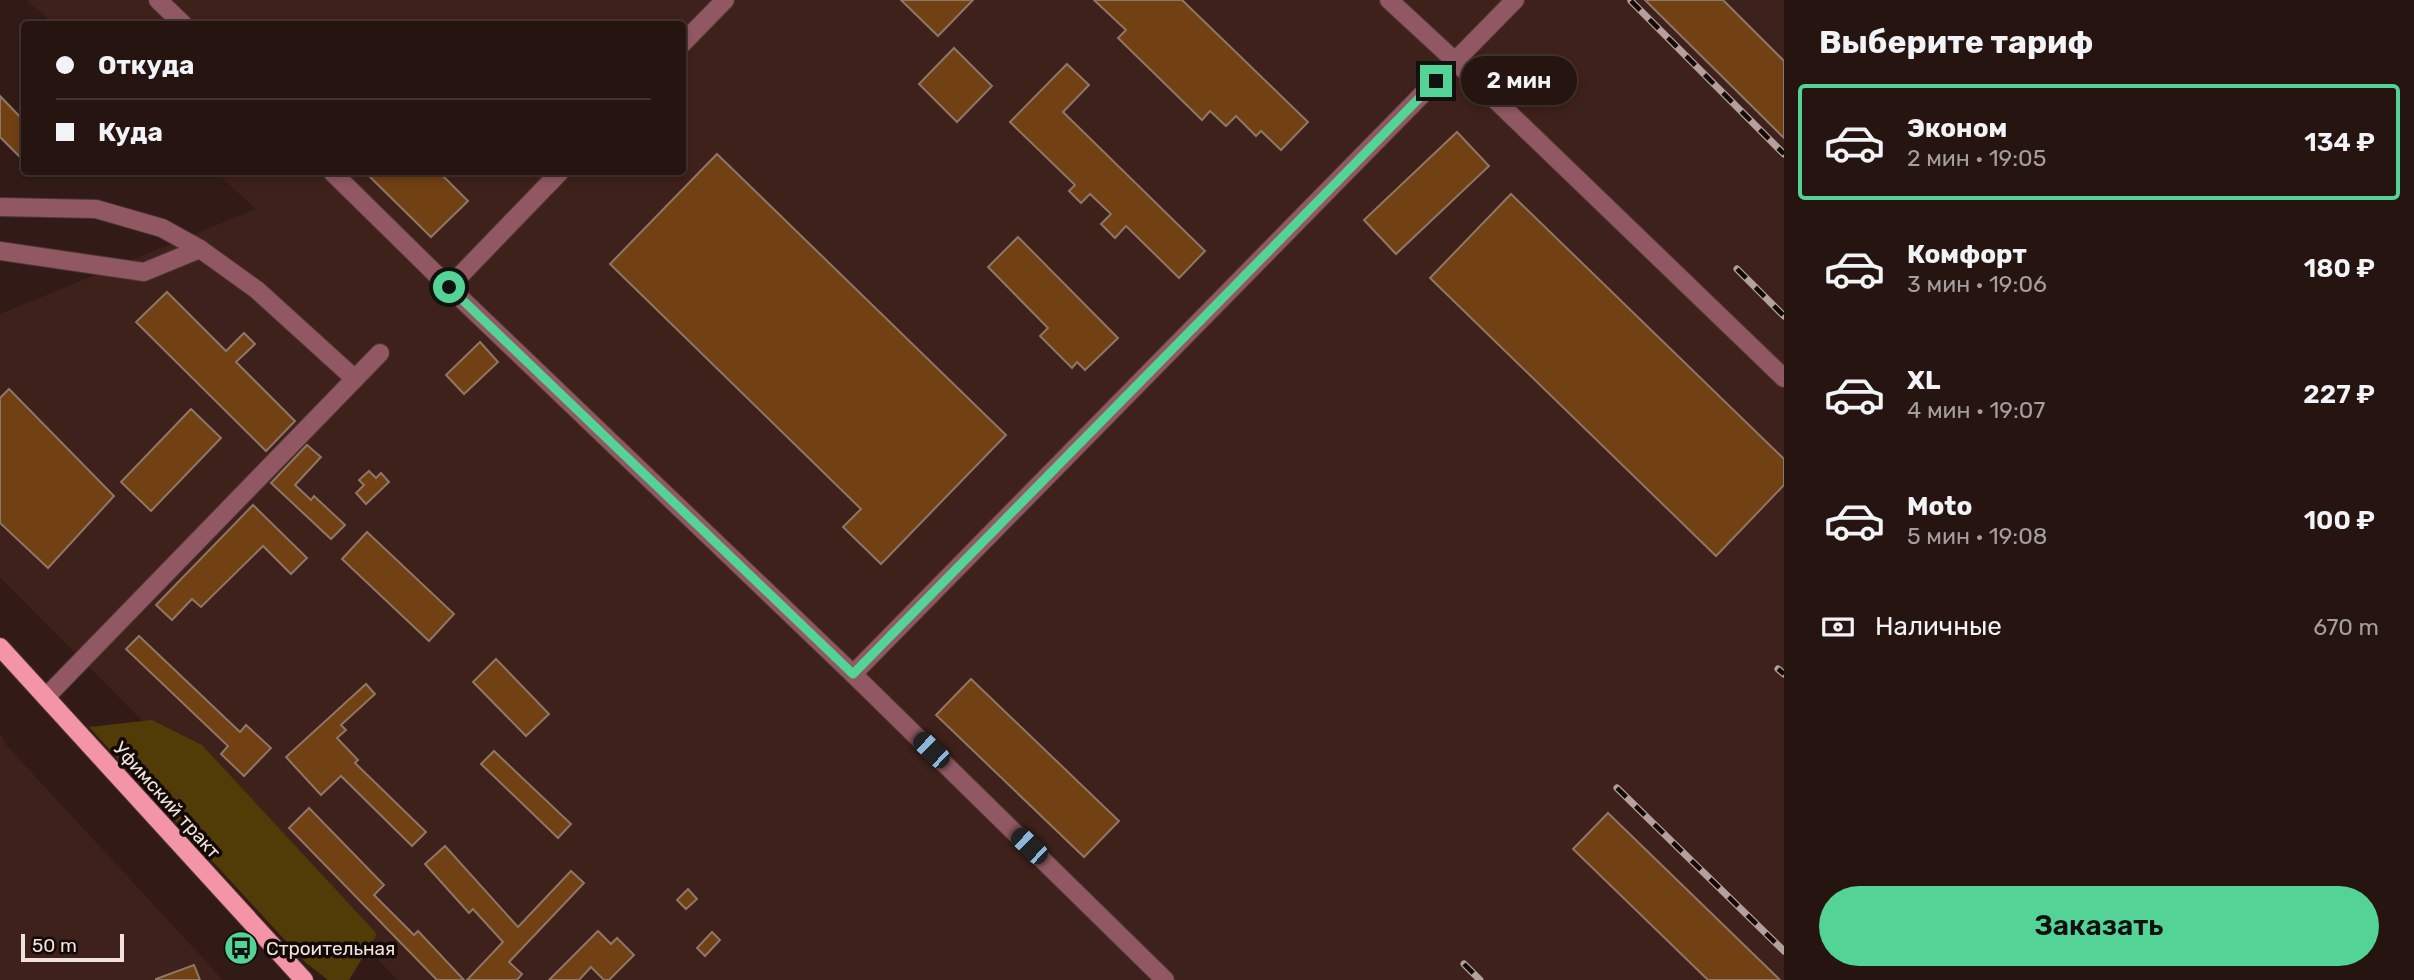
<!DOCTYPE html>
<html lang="ru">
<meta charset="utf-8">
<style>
:root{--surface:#261411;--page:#32211f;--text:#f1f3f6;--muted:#a49e9f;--line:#423331;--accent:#53d396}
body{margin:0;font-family:Rubik,sans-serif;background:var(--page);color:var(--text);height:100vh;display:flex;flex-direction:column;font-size:26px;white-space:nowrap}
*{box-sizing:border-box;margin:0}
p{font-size:23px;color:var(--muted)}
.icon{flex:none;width:38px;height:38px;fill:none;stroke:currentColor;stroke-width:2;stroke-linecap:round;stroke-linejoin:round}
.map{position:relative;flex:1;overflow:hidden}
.panel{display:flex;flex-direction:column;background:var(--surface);width:630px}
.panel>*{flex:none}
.guide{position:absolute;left:21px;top:21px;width:665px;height:154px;border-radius:7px;box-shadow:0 4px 10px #0003,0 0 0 2px var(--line);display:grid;align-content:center;height:154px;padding:0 35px;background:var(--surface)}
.scale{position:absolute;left:21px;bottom:18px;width:103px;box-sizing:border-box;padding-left:7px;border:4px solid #f2e2de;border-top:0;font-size:19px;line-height:24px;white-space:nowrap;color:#f2e2de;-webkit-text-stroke:5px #130907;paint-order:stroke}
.end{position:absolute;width:32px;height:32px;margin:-16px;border:9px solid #53d396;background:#111;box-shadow:0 0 0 4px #111}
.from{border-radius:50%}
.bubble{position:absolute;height:49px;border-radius:24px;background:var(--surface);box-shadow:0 4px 10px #0003,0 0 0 2px var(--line);font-size:23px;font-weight:600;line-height:49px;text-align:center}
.car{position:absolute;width:21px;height:42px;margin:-21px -10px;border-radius:9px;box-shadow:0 0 5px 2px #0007;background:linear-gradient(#222 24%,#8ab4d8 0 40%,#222 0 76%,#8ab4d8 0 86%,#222 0)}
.guide b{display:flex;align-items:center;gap:24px;height:66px;font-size:26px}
.guide b+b{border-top:2px solid var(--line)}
.guide i{width:18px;height:18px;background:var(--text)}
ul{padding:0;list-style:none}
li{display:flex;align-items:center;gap:21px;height:116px;margin:0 14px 10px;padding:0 21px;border:4px solid transparent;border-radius:7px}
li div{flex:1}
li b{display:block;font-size:26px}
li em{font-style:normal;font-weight:600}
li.on{border-color:var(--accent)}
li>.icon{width:63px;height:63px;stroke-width:1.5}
h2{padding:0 35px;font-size:32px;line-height:84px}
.pay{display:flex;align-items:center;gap:18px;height:77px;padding:0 35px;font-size:26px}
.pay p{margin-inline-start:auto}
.action{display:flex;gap:14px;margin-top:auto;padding:14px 35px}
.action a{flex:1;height:80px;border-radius:42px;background:var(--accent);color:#111;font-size:28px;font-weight:600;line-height:80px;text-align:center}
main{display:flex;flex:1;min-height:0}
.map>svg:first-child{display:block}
</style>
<main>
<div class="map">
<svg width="1784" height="980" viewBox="0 0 1784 980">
<rect width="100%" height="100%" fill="#321b17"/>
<!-- built -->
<g fill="#3e211a">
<polygon points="27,0 1784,0 1784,980 398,980 0,577 0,314 256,209 215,172 682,172 682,24 54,24"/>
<polygon points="0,733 6,745 223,980 0,980"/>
</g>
<!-- green -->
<polygon fill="#513b06" points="152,720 202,745 377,934 349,980 328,980 305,962 89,727"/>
<!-- building -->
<g fill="#714013" stroke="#8e7767" stroke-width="2">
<polygon points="901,0 973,0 938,36"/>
<polygon points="1094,0 1182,0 1308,122 1281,150 1261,131 1256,136 1236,116 1226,126 1210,111 1202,120 1118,38 1126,30"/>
<polygon points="1645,0 1723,0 1784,61 1784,138"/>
<polygon points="954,48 992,86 957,122 919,84"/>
<polygon points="1067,64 1089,85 1063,112 1205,251 1179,278 1126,226 1115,238 1101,224 1111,214 1090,194 1081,203 1069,191 1075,185 1010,122"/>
<polygon points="0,96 24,121 24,161 0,137"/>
<polygon points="1457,132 1489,166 1396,254 1364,220"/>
<polygon points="717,154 1006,435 881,564 843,527 861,509 610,264"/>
<polygon points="365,172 439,172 468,201 431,237"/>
<polygon points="1511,194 1784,459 1784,485 1716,556 1430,278"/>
<polygon points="1018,237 1118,338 1085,370 1077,362 1072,368 1040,336 1048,328 988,267"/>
<polygon points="167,292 226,351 244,333 255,344 236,362 295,421 266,451 136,322"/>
<polygon points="480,342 498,362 464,394 446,375"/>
<polygon points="9,389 114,496 48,568 0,523 0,398"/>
<polygon points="191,409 221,438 151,511 121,482"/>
<polygon points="307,445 321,457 295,485 311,500 314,496 345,525 331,539 271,483"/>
<polygon points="369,471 376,478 381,473 389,482 366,504 356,493 364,485 359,480"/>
<polygon points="253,505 307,558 291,574 263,546 201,607 192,599 172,620 156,605"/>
<polygon points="367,532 454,614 429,641 342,559"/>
<polygon points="139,636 240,732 246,725 271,748 244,776 221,754 228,746 126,649"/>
<polygon points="496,659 549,714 526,736 473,682"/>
<polygon points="971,679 1119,821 1084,857 936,715"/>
<polygon points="366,684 375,694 341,725 346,730 337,738 358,760 355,763 426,832 412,846 341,776 321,795 286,757"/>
<polygon points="494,751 571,824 558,838 481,764"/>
<polygon points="309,808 384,885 374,895 414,935 418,931 464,980 437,980 289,828"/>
<polygon points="1608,813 1780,980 1708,980 1573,849"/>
<polygon points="445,846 518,927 571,871 584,883 509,962 522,974 517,980 467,980 503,942 473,909 469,913 425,864"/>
<polygon points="688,889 697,899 686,909 677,900"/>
<polygon points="598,931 611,944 617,938 634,955 609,980 604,980 591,967 579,980 549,980"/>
<polygon points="712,932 720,940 705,956 697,948"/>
<polygon points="194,965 200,980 156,980 156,979"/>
</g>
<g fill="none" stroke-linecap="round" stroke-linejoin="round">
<!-- minor casing -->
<g stroke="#4d3733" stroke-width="20">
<g id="minor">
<polyline points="158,0 183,24"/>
<polyline points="1389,0 1455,61 1784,378"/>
<polyline points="682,44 725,0"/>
<polyline points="332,172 449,287 853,674 1165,980"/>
<polyline points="0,207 96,209 162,228 200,249 144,272 0,251"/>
<polyline points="200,249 257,290 355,379"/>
<polyline points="449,287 560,172"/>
<polyline points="853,674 1515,0"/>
<polyline points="46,697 380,353"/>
</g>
</g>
<!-- major casing -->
<g stroke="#4d3733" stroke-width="20">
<polyline id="major" points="0,647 304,980"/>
</g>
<!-- minor -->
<use href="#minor" stroke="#915863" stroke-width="18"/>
<!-- major -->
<use href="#major" stroke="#f494a7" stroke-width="18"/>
<!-- rail casing -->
<g stroke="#b3a19d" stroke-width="7">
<g id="rail">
<polyline points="1631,1 1784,154"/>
<polyline points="1737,269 1784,316"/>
<polyline points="1778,669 1784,674"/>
<polyline points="1617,788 1784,951"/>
<polyline points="1464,964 1480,980"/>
</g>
</g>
<!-- rail -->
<use href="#rail" stroke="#130907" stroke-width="4.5" stroke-dasharray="13" stroke-linecap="butt"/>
</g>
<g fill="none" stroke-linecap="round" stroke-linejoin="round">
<!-- route -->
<polyline stroke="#53d396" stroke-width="9" points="449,287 853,674 1436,81"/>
</g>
<!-- icons -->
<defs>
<g id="bus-disc" transform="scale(1.75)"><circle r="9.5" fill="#53d396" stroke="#130907"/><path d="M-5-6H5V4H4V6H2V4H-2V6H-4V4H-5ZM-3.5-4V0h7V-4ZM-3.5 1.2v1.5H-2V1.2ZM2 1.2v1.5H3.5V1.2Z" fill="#111"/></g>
</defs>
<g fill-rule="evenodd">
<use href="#bus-disc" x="241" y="948"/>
</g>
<g text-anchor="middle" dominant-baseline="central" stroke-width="7" stroke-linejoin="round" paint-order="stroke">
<!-- street labels -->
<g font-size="19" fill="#f2e2de" stroke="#130907">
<text transform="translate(167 800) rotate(48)">Уфимский тракт</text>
</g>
<!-- poi labels -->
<g font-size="19" fill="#f2e2de" stroke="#130907" text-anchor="start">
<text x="266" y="948">Строительная</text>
</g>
</g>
</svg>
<div class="scale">50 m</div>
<i class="end from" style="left:449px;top:287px"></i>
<i class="end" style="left:1436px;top:81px"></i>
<div class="bubble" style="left:1461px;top:56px;width:116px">2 мин</div>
<i class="car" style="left:931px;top:750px;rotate:314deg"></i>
<i class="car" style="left:1029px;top:846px;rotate:314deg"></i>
<div class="guide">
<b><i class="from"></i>Откуда</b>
<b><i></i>Куда</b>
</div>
</div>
<section class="panel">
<h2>Выберите тариф</h2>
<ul>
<li class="on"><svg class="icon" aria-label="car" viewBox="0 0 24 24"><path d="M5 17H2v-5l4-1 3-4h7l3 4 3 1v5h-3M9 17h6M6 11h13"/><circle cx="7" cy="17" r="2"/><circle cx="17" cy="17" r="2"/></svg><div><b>Эконом</b><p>2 мин · 19:05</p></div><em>134 ₽</em></li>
<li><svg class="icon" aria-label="car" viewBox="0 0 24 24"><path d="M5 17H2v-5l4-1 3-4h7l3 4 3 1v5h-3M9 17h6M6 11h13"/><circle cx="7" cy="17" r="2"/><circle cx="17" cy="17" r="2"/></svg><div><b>Комфорт</b><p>3 мин · 19:06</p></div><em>180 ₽</em></li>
<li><svg class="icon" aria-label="car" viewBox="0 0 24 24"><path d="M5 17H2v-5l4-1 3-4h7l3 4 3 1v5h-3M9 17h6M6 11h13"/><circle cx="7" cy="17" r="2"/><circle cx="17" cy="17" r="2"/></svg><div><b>XL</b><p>4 мин · 19:07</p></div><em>227 ₽</em></li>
<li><svg class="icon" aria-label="car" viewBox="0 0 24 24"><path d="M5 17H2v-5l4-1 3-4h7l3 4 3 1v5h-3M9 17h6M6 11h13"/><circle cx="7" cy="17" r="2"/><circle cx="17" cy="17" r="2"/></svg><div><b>Moto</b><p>5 мин · 19:08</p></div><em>100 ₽</em></li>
</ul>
<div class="pay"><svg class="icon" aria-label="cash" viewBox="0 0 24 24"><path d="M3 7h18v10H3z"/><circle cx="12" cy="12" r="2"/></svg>Наличные<p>670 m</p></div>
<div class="action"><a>Заказать</a></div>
</section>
</main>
